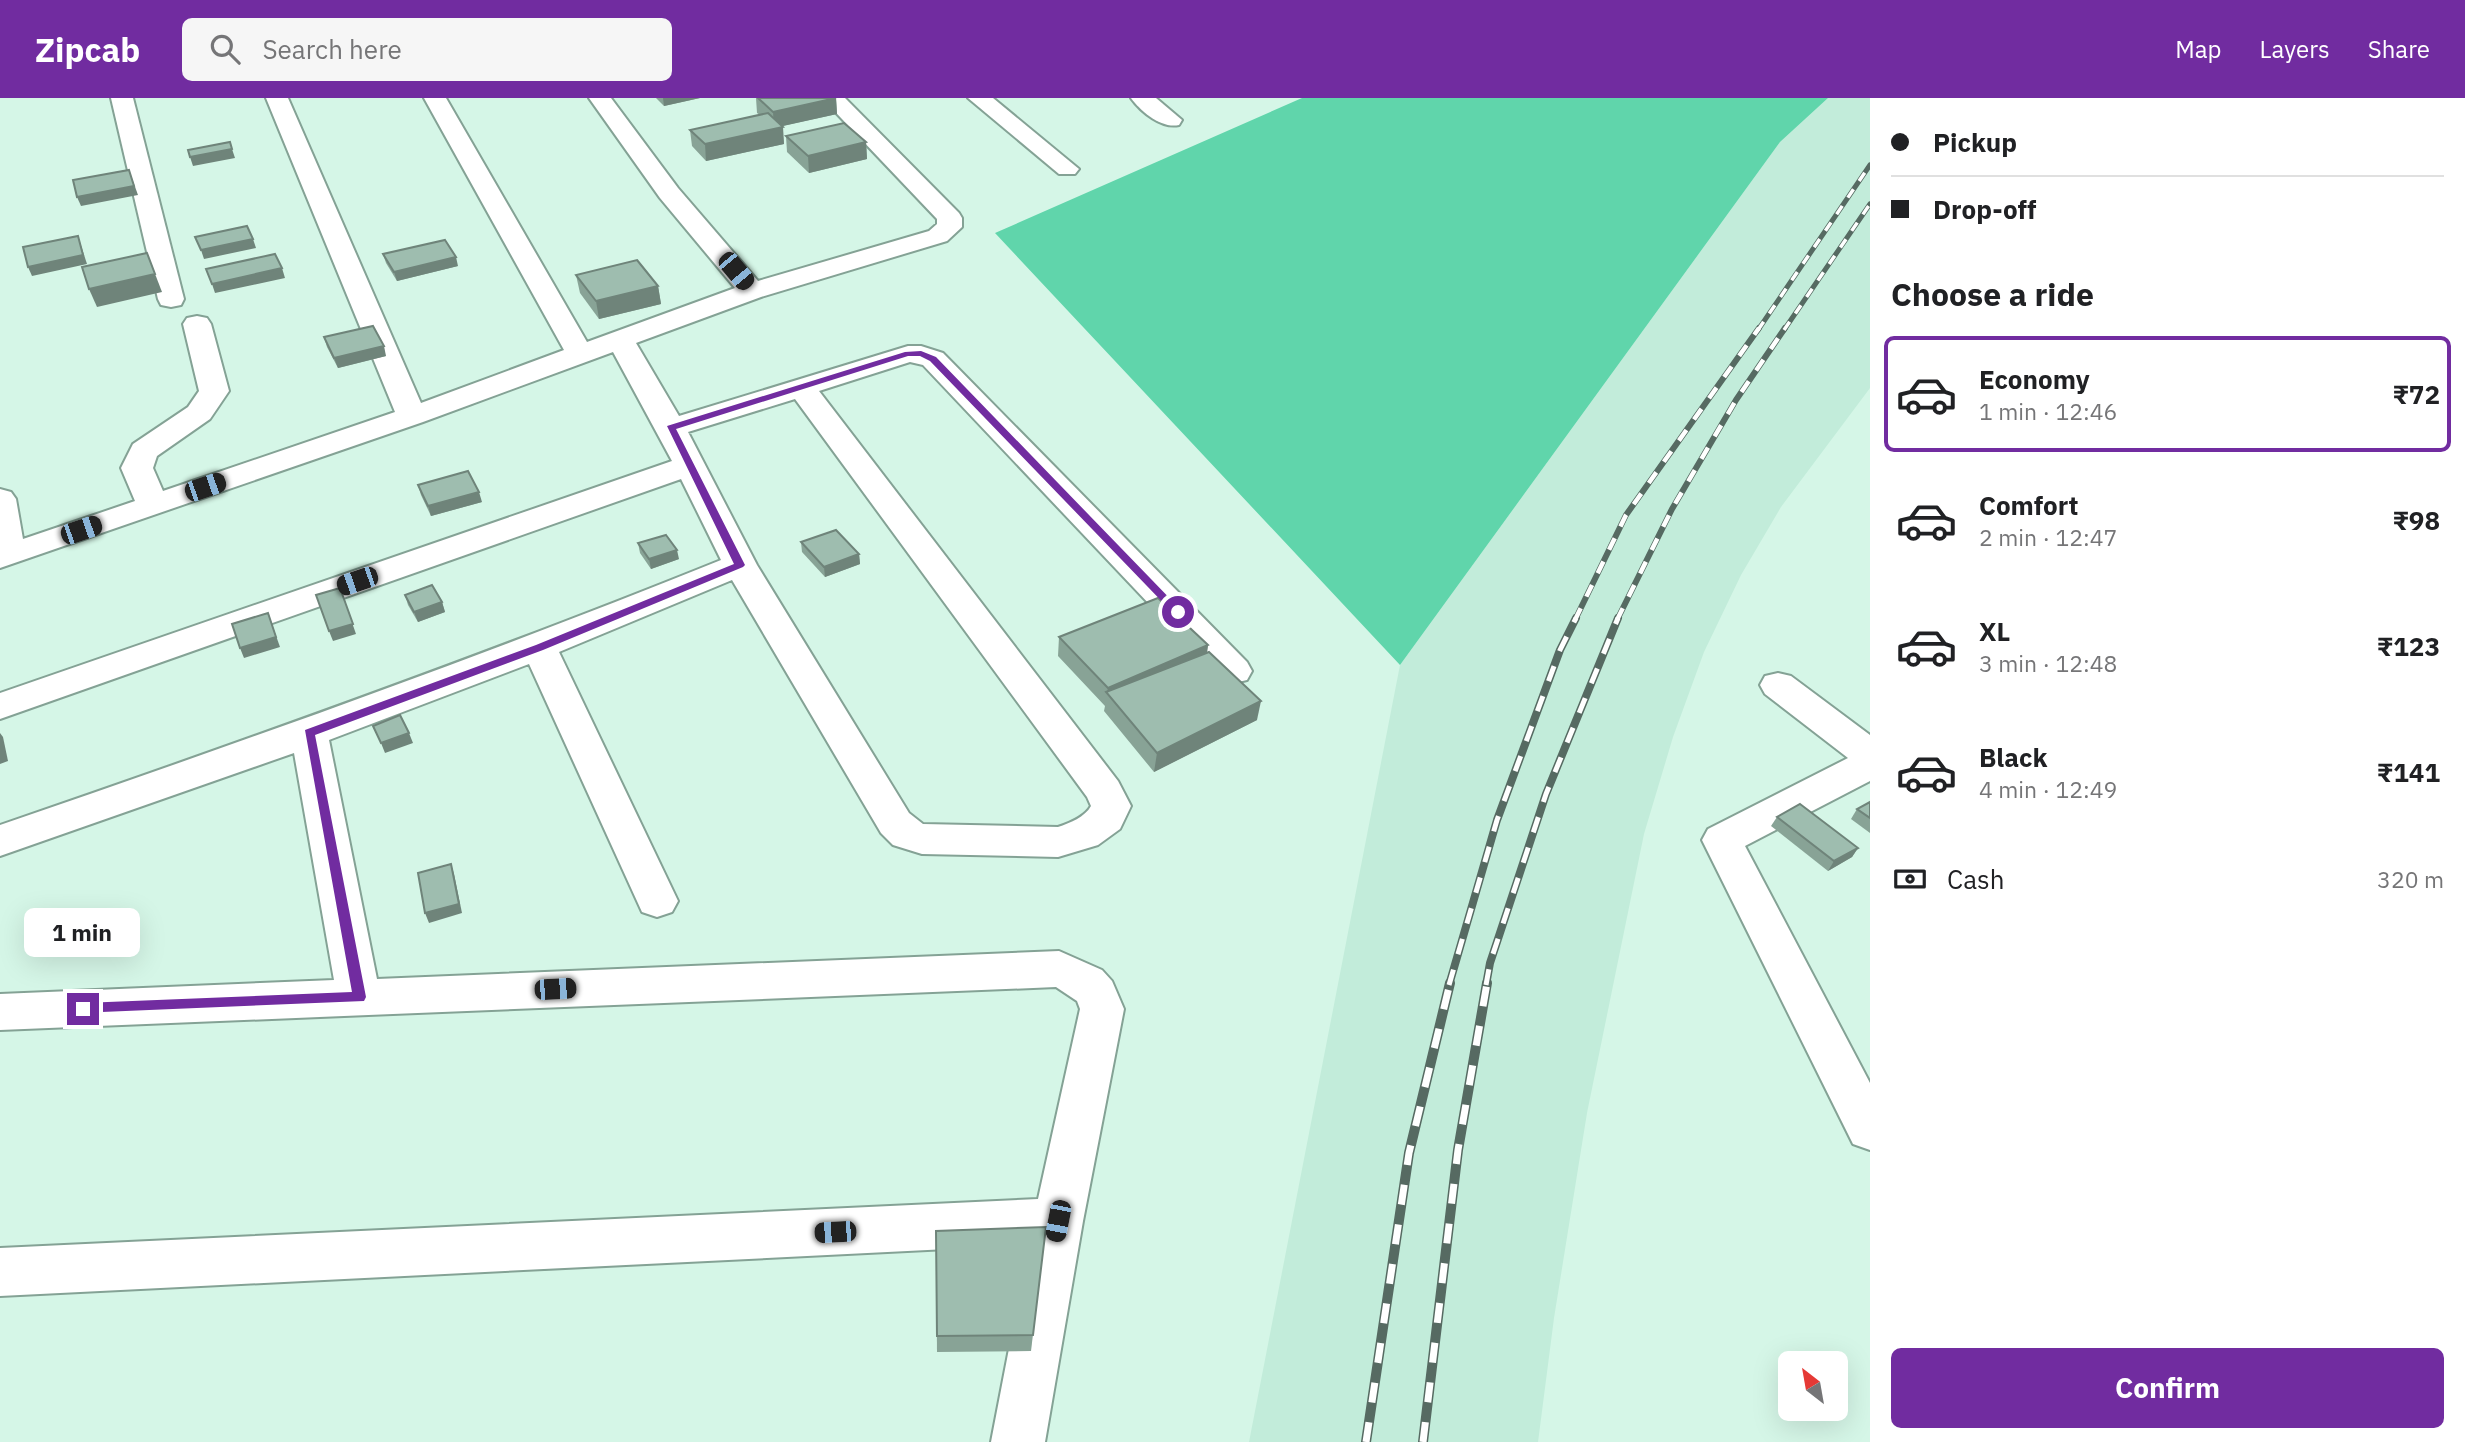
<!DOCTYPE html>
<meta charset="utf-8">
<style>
:root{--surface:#fff;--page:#f6f6f6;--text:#202124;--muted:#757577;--line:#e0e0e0;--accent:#712ca0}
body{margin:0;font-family:"IBM Plex Sans",sans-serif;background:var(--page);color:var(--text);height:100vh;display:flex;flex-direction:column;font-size:26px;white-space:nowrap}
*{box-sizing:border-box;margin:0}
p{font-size:23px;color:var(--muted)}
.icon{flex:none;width:38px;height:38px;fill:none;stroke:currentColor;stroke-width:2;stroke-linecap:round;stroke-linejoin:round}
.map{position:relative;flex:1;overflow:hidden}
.sheet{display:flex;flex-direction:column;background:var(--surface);width:595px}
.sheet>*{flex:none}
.guide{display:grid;align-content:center;height:154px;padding:0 21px;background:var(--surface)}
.needle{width:46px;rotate:329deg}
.buttons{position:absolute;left:1778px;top:1253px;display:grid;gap:14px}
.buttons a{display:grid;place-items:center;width:70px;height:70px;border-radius:10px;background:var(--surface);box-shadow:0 7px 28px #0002;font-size:35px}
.end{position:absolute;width:32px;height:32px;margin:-16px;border:9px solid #712ca0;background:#fff;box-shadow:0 0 0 4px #fff}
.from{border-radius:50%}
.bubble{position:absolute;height:49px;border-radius:10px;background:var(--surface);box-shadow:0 7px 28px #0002;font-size:23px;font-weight:700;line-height:49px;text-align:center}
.car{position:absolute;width:21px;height:42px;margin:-21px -10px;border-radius:9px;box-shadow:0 0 5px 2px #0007;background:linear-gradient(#222 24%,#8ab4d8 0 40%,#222 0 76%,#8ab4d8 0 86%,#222 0)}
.guide b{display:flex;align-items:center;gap:24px;height:66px;font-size:26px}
.guide b+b{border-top:2px solid var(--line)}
.guide i{width:18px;height:18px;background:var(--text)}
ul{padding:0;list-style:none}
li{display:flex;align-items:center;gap:21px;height:116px;margin:0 14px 10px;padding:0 7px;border:4px solid transparent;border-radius:10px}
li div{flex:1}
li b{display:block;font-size:26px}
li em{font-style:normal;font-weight:700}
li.current{border-color:var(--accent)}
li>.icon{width:63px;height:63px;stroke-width:1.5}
h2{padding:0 21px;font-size:32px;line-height:84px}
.pay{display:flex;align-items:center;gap:18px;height:77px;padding:0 21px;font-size:26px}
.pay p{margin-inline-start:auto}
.primary-button{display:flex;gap:14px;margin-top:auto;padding:14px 21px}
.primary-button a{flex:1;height:80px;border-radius:10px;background:var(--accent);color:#fff;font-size:28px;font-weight:700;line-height:80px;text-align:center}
header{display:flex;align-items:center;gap:42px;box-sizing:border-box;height:98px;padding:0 35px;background:var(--accent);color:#fff}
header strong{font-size:33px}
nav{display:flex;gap:38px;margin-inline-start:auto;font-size:24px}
.search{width:490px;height:63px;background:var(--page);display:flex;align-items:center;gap:18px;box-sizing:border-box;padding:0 24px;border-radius:10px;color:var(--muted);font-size:26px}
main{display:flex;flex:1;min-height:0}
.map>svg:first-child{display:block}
</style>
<header>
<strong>Zipcab</strong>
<div class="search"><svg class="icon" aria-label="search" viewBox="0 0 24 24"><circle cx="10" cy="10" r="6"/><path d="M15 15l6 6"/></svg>Search here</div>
<nav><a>Map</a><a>Layers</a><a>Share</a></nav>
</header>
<main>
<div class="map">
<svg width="1870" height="1344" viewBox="0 0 1870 1344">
<rect width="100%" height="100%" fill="#d5f6e7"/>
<!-- built -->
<polygon fill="#c2ecda" points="1828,0 1870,0 1870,290 1781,409 1741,477 1704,554 1673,639 1644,736 1587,1015 1554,1220 1538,1344 1249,1344 1400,567 1780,44"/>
<!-- green -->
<polygon fill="#60d5ab" points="1302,0 1828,0 1780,44 1400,567 995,135"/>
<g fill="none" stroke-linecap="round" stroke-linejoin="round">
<!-- minor casing -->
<g stroke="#84a295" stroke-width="4">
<g id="minor">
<polygon points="111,0 133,0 184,201 181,207 171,209 161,207 158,201"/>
<path d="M266,0h22l133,305 143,-53 -140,-252h22l141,244 148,-54 -75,-90 -71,-100h22l67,90 80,93 171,-50 8,-7v-5l-115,-121h23l114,115 3,5v9l-15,14 -186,56 -125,46 43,73 229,-70h13l22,7 304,309 5,9 -5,9 -13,3 -13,-3 -298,-315 -13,-3 -91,29 299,390 13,25 -11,23 -22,16 -40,12 -136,-3 -29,-9 -12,-12 -149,-253 -173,72 119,249 -6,11 -15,5 -15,-5 -113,-248 -200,76 48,239 682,-28 43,19 10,11 12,28 -41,212 -38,221h-54l38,-197 -1029,51v-48l1038,-49 42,-190 -3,-8 -21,-14 -1056,43v-36l334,-14 -40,-227 -294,103v-31c242,-83 483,-169 721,-265l-40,-81 -681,240v-26l672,-232 -59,-109 -190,70 -423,146v-79l11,3 5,7 7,40 112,-38 -14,-33 12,-24 55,-37 11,-16 -16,-67 4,-6 10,-2 10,2 4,6 18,67 -19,28 -53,37 -4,12 10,23 232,-79zM795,301l292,398 4,9c-6,11 -21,17 -33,21l-135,-3 -14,-11 -152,-248 -69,-133z"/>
<polygon points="968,0 993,0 1079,71 1075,76 1059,76"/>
<path d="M1131,0h25l26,22 -3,5c-17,4 -38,-13 -48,-27z"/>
<polygon points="1778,575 1791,578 1870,637 1870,683 1745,748 1870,985 1870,1052 1853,1046 1702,742 1708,731 1848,660 1765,596 1760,587 1765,578"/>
</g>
</g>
<!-- minor -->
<use href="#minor" fill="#fff" fill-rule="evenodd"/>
<!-- rail-far3 casing -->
<g stroke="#566a62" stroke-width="5">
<g id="rail-far3">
<polyline points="1758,232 1870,67"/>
<polyline points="1784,232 1870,106"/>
</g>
</g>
<!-- rail-far2 casing -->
<g stroke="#566a62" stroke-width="6">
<g id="rail-far2">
<polyline points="1575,522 1626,417 1759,230"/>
<polyline points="1617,522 1672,411 1736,302 1785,230"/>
</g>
</g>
<!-- rail-far1 casing -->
<g stroke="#566a62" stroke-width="8">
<g id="rail-far1">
<polyline points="1449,887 1497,722 1560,552 1576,520"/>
<polyline points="1486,887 1490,865 1546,696 1618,520"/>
</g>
</g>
<!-- rail casing -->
<g stroke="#566a62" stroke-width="10">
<g id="rail">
<polyline points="1366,1344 1409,1055 1450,885"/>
<polyline points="1423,1344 1458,1052 1487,885"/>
</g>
</g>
<!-- rail-far3 -->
<use href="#rail-far3" stroke="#fff" stroke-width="3.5" stroke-dasharray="10" stroke-linecap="butt"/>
<!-- rail-far2 -->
<use href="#rail-far2" stroke="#fff" stroke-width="4.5" stroke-dasharray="13" stroke-linecap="butt"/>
<!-- rail-far1 -->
<use href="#rail-far1" stroke="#fff" stroke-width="5" stroke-dasharray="16" stroke-linecap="butt"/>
<!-- rail -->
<use href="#rail" stroke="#fff" stroke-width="7" stroke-dasharray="20" stroke-linecap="butt"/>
</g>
<!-- wall -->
<g fill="#88a396">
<polygon points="656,0 700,0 664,8"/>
<polygon points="756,0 836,0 837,16 782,28 784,46 706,63 692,48 690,32 760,17 757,15"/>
<polygon points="786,38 866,44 867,61 809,75 787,54"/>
<polygon points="383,156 458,168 397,183 386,165"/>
<polygon points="576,177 658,188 661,206 599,221 580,195"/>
<polygon points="324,239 386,258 338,270 327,249"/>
<polygon points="418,387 482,404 431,418 421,397"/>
<polygon points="801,444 859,456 860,466 825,479 802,454"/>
<polygon points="638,445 679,461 651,471 640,455"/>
<polygon points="405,497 442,504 445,514 418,524 408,507"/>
<polygon points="1059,539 1208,547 1207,555 1257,622 1154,674 1104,613 1105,608 1058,558"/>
<polygon points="1870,704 1870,735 1851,721 1857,711"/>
<polygon points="1777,719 1858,750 1852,759 1828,773 1771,728"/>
<polygon points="1046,1129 1031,1253 937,1254 936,1133"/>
</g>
<!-- shaded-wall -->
<g fill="#6f847a">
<polygon points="663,0 700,0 664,8"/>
<polygon points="836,0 837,16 774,30 773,14"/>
<polygon points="783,29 784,46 706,63 705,46"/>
<polygon points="866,44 867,61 809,75 808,58"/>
<polygon points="232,51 235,60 193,68 190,59"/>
<polygon points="129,72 138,97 81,108 77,99"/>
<polygon points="78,138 87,166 32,178 28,169"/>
<polygon points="253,141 256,150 204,161 201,152"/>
<polygon points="147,155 162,194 97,209 89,191"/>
<polygon points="456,159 458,168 397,183 394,174"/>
<polygon points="282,170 285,180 215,195 212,186"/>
<polygon points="658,188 661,206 599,221 596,203"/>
<polygon points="384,248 386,258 338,270 334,260"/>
<polygon points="479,394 482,404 431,418 428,408"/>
<polygon points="677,452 679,461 651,471 649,461"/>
<polygon points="859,456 860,466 825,479 824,469"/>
<polygon points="340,490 356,536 333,543 329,533"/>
<polygon points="442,504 445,514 418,524 414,514"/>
<polygon points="268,515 280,549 244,560 240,550"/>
<polygon points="1208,547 1205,567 1107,595 1108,590"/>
<polygon points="1261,603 1257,622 1154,674 1157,655"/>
<polygon points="0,635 3,639 8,663 0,666"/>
<polygon points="409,635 413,645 385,655 381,645"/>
<polygon points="1858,750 1852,759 1828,773 1834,763"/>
<polygon points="451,766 454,776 462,815 429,825 425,815"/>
</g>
<!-- building -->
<g fill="#9ebdaf" stroke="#6f847a" stroke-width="2">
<polygon points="758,0 836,0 773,14"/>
<polygon points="768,15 783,29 705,46 690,32"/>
<polygon points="844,25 866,44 808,58 786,38"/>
<polygon points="230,44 232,51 190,59 188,52"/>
<polygon points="129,72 134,88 77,99 73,82"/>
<polygon points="247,128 253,141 201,152 195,139"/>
<polygon points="78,138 83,157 28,169 23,149"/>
<polygon points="445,142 456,159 394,174 383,156"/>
<polygon points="147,155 155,176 89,191 82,169"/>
<polygon points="275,156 282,170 212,186 206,171"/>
<polygon points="637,162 658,188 596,203 576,177"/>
<polygon points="373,228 384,248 334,260 324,239"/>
<polygon points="468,373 479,394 428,408 418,387"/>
<polygon points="836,432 859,456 824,469 801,444"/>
<polygon points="666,437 677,452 649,461 638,445"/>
<polygon points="432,487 442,504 414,514 405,497"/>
<polygon points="340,490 353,526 329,533 316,497"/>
<polygon points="1158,500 1208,547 1108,590 1059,539"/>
<polygon points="268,515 276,539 240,550 232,526"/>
<polygon points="1209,554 1261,603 1157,655 1106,594"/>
<polygon points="400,617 409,635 381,645 373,628"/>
<polygon points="1870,704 1870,720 1857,711"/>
<polygon points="1800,706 1858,750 1834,763 1777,719"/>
<polygon points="451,766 459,806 425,815 418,775"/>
<polygon points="1046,1129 1033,1237 937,1238 936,1133"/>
</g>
<!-- route -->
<polygon fill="#712ca0" points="905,254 921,253 936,259 1181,512 1181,516 1174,516 930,263 920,258 908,258 676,331 745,467 743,469 543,552 315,637 366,899 364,903 78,915 78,907 83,905 352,894 305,632 536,547 734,466 667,328"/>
</svg>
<div class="buttons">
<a><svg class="needle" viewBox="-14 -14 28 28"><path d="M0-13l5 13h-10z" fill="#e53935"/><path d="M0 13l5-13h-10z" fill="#757577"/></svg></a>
</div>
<i class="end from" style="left:1178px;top:514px"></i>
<i class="end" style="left:83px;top:911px"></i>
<div class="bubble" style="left:24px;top:810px;width:116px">1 min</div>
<i class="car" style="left:736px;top:173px;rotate:140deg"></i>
<i class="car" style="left:205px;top:389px;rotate:71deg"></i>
<i class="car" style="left:81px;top:432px;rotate:71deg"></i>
<i class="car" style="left:357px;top:483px;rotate:251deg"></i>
<i class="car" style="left:555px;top:891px;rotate:87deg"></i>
<i class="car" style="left:1058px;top:1123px;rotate:191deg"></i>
<i class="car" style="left:835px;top:1134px;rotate:267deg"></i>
</div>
<section class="sheet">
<div class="guide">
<b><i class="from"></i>Pickup</b>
<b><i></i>Drop-off</b>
</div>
<h2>Choose a ride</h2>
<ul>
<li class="current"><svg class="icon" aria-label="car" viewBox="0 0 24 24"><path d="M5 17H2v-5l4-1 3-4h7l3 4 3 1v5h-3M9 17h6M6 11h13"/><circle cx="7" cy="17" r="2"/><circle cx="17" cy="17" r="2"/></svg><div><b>Economy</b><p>1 min · 12:46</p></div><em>₹72</em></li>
<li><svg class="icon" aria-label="car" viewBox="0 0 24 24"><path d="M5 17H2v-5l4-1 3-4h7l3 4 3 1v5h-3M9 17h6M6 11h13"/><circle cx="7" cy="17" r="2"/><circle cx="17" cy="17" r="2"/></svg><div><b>Comfort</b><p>2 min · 12:47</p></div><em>₹98</em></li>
<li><svg class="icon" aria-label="car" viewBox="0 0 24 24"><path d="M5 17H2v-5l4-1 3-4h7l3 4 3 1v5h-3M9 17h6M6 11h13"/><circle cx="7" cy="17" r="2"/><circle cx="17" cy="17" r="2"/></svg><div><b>XL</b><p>3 min · 12:48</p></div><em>₹123</em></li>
<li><svg class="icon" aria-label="car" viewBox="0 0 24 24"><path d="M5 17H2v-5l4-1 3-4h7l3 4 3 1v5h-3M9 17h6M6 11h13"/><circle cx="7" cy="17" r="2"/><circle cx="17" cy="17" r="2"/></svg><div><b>Black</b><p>4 min · 12:49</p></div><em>₹141</em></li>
</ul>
<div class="pay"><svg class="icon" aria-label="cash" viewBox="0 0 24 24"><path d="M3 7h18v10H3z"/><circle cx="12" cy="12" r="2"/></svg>Cash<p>320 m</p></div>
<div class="primary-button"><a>Confirm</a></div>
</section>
</main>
